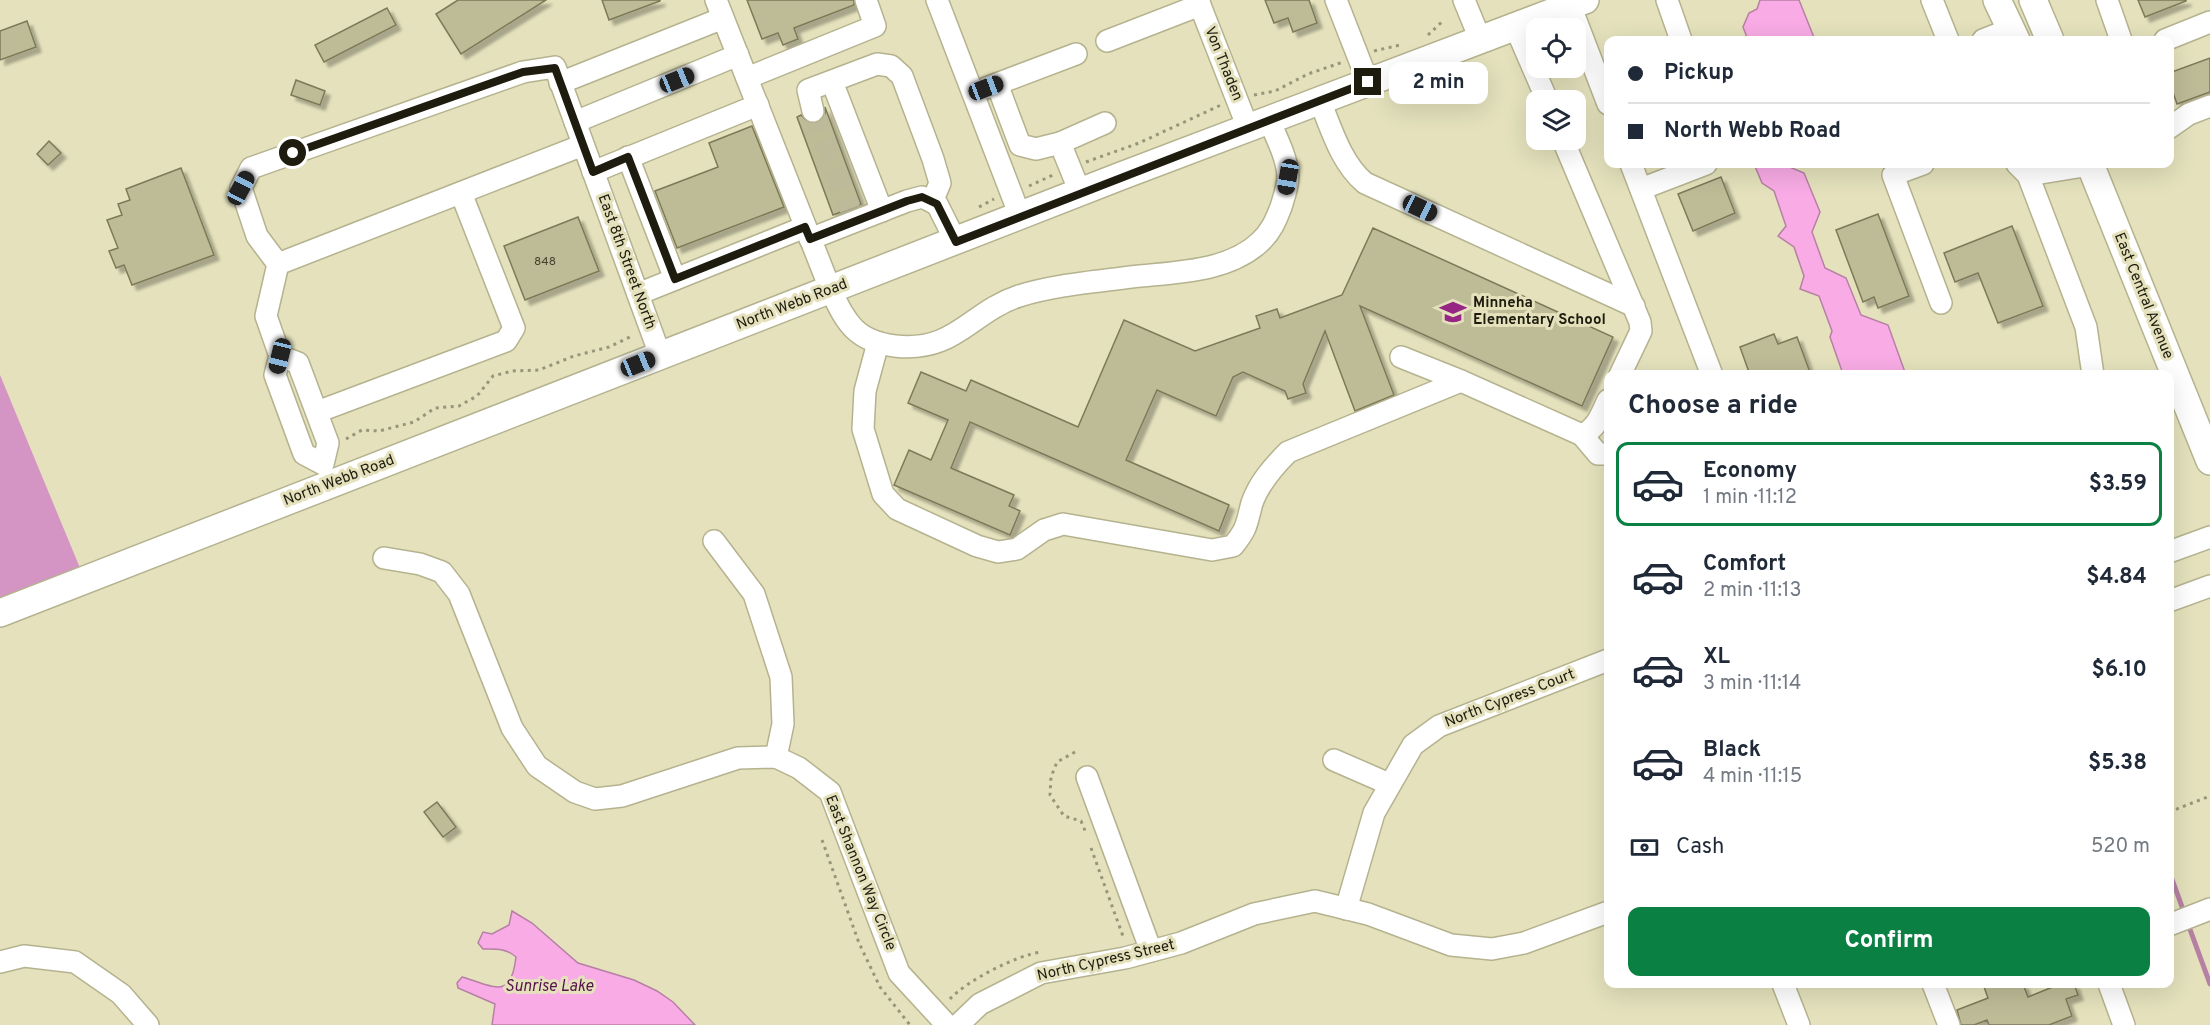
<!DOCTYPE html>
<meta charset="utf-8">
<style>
:root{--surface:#fff;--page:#f2f2f3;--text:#1f2937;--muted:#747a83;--line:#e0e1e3;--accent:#0b8043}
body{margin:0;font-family:Overpass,sans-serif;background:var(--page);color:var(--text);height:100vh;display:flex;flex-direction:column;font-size:22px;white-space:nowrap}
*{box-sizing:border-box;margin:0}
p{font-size:20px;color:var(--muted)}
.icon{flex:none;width:33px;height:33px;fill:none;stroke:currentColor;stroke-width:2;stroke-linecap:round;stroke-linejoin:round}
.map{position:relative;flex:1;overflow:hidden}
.panel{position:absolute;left:1604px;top:370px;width:570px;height:618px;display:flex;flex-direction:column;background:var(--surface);border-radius:12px;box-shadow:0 6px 24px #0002}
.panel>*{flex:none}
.banner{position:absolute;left:1604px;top:36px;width:570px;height:132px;border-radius:12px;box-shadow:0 6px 24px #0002;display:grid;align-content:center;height:132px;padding:0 24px;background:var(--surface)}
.buttons{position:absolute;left:1526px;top:18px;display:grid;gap:12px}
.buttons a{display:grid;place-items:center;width:60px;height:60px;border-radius:12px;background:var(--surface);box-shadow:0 6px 24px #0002;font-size:30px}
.end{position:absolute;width:27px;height:27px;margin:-14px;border:8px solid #1d1c0f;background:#fff;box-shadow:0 0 0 3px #fff}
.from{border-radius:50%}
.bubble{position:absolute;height:42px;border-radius:12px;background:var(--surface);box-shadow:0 6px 24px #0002;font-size:20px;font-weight:700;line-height:42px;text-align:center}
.car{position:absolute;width:18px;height:36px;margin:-18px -9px;border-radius:8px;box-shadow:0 0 4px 2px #0007;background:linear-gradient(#222 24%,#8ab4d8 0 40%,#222 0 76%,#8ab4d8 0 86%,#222 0)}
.banner b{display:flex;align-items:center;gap:21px;height:57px;font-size:22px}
.banner b+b{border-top:2px solid var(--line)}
.banner i{width:15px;height:15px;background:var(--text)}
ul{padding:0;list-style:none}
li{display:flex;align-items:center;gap:18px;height:84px;margin:0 12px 9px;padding:0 12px;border:3px solid transparent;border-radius:12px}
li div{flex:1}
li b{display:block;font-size:22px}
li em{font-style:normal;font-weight:700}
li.current{border-color:var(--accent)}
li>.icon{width:54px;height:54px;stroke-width:1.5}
h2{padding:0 24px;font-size:27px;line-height:72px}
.pay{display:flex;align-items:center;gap:15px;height:66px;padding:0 24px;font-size:22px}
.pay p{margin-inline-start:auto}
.cta{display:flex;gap:12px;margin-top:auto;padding:12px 24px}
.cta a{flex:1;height:69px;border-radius:12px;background:var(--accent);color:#fff;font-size:24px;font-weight:700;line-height:69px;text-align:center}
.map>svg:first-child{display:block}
</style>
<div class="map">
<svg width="2210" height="1025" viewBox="0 0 2210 1025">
<defs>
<filter id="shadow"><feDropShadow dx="5" dy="5" stdDeviation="1.5" flood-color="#0004"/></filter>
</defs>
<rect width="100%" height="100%" fill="#e4e1bc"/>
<!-- green -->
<polygon fill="#d495c4" points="0,375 85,580 0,612"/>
<!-- water -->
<g fill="#f8abe4" stroke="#b680a4" stroke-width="1.5">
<polygon points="1760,0 1799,0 1815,40 1748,40 1743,27 1749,13 1757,9"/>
<polygon points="1754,164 1786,164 1787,166 1804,173 1820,212 1812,232 1825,268 1846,278 1861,315 1888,325 1906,375 1841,375 1843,374 1830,337 1832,331 1819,296 1800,289 1804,276 1794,247 1778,236 1786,226 1774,191 1762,183"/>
<path d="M512,911l20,12 46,40 56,17 23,11 16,11 22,23h-203l3,-21 -37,-16 -1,-5 5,-6c32,9 49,24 54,-20 -10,-9 -20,-8 -33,-8l-5,-6 5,-11 9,2 17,-9z"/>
</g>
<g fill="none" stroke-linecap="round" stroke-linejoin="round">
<!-- stream -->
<g stroke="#b680a4" stroke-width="5">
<polyline points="2169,871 2185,915"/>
<polyline points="2188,924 2210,984"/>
</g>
</g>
<!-- building -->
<g fill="#bebb97" stroke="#7d7a59" stroke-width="1.5" filter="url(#shadow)">
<polygon points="458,0 546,0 461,54 436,14"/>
<polygon points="602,0 660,0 660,1 609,20"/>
<polygon points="747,0 854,0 854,5 794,28 798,39 783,45 778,33 762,39"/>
<polygon points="1265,0 1309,0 1317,23 1293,32 1288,18 1274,23"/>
<polygon points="2138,0 2186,0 2186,1 2145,17"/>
<polygon points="387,8 396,25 324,62 315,45"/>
<polygon points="27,21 36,47 0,60 0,31"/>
<polygon points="2210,58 2210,92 2177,104 2169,81 2169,73"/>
<polygon points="296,80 325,91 320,105 291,95"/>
<polygon points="825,107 861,204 833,215 797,117 801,115 809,123 816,123 825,115"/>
<polygon points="752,126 784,207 677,248 655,191 718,167 709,143"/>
<polygon points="49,141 61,153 48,165 37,154"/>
<polygon points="181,168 214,255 132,285 124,265 116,268 109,251 118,248 107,220 122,215 118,204 130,200 126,189"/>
<polygon points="1721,177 1735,213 1693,231 1678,194"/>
<polygon points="1878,214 1909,296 1878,308 1874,297 1863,302 1836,230"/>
<polygon points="578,217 599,271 525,300 504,246"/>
<polygon points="2012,226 2043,306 1998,323 1978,273 1955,282 1944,253"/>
<polygon points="1373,228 1613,337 1582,406 1360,306 1394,395 1355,411 1325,331 1303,384 1306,393 1288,399 1285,391 1243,372 1233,377 1216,416 1157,390 1126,460 1229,505 1219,531 970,422 951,468 1014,495 1009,506 1020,511 1010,535 894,485 909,450 931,460 948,420 908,403 921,372 966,391 971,380 1078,427 1124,320 1195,351 1260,328 1256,316 1277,309 1280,318 1342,295"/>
<polygon points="1774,334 1778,344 1797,337 1811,375 1750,375 1740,347"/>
<polygon points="437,802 456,827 443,837 424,812"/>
<polygon points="1983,984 2023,984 2028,997 2060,984 2074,984 2078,995 2066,999 2072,1016 2049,1025 1989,1025 1987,1020 1974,1025 1961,1025 1957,1010 1988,998"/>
</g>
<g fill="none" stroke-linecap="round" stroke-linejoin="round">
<!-- minor-tunnel -->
<polyline stroke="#bcba99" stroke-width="21" stroke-dasharray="21 10" stroke-linecap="butt" points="813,111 850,209"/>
<!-- minor casing -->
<g stroke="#b5b38f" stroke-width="24">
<g id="minor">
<path d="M716,0l115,291c16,33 25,50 64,55 60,7 75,-34 124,-50 36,-11 74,-14 112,-19 42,-5 96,-4 129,-35 11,-10 16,-22 21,-35 3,-10 7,-21 7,-31 -1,-19 -12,-39 -19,-56"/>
<polyline points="937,0 1020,216"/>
<polyline points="1198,0 1248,128"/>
<polyline points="1336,0 1368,82"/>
<polyline points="1464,0 1480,39"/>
<polyline points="1667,0 1681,40"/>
<polyline points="1932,0 1948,40"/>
<polyline points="2107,0 2121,40"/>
<polyline points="1570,5 1608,104"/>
<polyline points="1515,26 1547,100"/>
<polyline points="1983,40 2011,29"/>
<polyline points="2165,40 2210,22"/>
<polyline points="1107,41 1200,5"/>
<polyline points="747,78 875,26 866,0"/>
<polyline points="560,83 723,18"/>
<polyline points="997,84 1020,145 1036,149 1060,143 1080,192"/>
<polyline points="986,88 1076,54"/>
<polyline points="836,92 882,211"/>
<path d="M1320,101c11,27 21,62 45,82l269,123"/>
<polyline points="813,111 808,90 877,64 891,66 902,76 933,159 940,183 932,202"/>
<polyline points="575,122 738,55"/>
<polyline points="2169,128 2189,114 2210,106"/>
<polyline points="1563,140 1640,322 1641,331 1620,375"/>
<polyline points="1060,143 1105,123"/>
<polyline points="583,145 278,264 257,236 241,188 251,168 523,72 555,67 660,355"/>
<polyline points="628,157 675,279"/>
<polyline points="1631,164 1712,375"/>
<polyline points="1923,164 1893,175 1941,303"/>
<polyline points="2017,164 2028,175 2086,327 2093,375"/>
<polyline points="593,172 758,105"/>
<polyline points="2028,175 2096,164"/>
<polyline points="1641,189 1706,164"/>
<polyline points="810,239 907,201 922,197 937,204 956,242"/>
<polyline points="278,264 266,316 280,356 275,375 304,454 323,464 328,443 298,363 280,356"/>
<polyline points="638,294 805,227"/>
<path d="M878,343l-13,48 -2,38 20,65 14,15 80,37 21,6 19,-3 27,-19 19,-6 149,26 21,-4c15,-19 13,-21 19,-43 7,-20 21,-36 36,-51l173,-71"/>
<path d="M1401,357l60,24 121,54c15,-7 19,-20 26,-35"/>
<polyline points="317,412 506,341 514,328 461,193"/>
<polyline points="1582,435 1598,454 1608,454"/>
<polyline points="714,541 754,594 781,677 783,724 776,757"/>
<polyline points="2169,552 2210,537"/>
<polyline points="384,558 420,564 442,572 459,594 512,728 537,766 575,792 595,799 622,796 738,758 776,757 799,768 830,792 899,973 947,1025"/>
<polyline points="2169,601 2210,586"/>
<polyline points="1334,760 1389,784"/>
<polyline points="1087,777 1151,951"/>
<polyline points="1346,909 1374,813 1413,745 1439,726 1608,660"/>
<polyline points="2169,925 2210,909"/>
<polyline points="0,962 24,956 75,962 121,994 148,1025"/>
<polyline points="1783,984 1799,1025"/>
<polyline points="1933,984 1949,1025"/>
<polyline points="2109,984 2124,1025"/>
<polyline points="958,1025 980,1004 1041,973 1125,958 1181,943 1254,914 1315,901 1368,914 1451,945 1492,949 1524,943 1608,912"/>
</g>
</g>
<!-- major casing -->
<g stroke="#b5b38f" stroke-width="30">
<g id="major">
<polyline points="1997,0 2016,40"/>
<polyline points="2033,0 2050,40"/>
<polyline points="2090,164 2210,461"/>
<polyline points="0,613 1121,176 1585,0"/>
</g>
</g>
<!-- path -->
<g stroke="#98967a" stroke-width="3" stroke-dasharray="3 4.5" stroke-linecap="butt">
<polyline points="1428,35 1444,20"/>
<polyline points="1374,51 1400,45"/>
<polyline points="1254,95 1275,91 1308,74 1343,62"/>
<polyline points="1086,162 1139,143 1221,105"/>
<polyline points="1029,186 1053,175"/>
<polyline points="979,207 994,199"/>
<polyline points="346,439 362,430 379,431 414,422 435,408 459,406 477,396 493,376 512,371 539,370 574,356 609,347 632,336"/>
<polyline points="1075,752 1057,762 1051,777 1050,795 1064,816 1081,821 1086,833"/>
<polyline points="2169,812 2210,796"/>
<polyline points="822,840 859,943 880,987 910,1025"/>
<polyline points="1091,848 1124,939"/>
<path d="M950,999c16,-18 67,-44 91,-47"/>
</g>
<!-- minor -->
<use href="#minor" stroke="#fff" stroke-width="21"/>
<!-- major -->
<use href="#major" stroke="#fff" stroke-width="27"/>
</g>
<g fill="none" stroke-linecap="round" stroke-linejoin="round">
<!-- route -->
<polyline stroke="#1d1c0f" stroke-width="8" points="293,153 523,72 555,68 593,172 628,157 675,279 805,227 810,239 907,201 922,197 937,204 956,242 1368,82"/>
</g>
<!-- icons -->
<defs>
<g id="school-bare" transform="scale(2.07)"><path d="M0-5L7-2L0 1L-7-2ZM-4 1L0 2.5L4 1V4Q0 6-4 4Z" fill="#972583" stroke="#e4e1bc" stroke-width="2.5" paint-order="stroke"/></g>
</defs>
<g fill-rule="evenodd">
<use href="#school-bare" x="1453" y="312"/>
</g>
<g text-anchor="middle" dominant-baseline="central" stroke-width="6" stroke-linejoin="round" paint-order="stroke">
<!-- number labels -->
<g font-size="12" fill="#454431">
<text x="545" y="262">848</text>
</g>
<!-- street labels -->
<g font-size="15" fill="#1d1c0f" stroke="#e4e1bc">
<text transform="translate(1223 64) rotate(68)">Von Thaden</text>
<text transform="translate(626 262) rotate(70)">East 8th Street North</text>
<text transform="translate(2143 296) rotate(68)">East Central Avenue</text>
<text transform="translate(792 305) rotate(-21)">North Webb Road</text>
<text transform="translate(339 481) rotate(-21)">North Webb Road</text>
<text transform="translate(1510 699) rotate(-21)">North Cypress Court</text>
<text transform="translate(860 873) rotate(68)">East Shannon Way Circle</text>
<text transform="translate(1106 961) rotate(-13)">North Cypress Street</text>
</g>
<!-- poi labels -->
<g font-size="15" font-weight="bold" fill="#1d1c0f" stroke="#e4e1bc" text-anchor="start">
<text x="1473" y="303">Minneha<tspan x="1473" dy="17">Elementary School</tspan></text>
</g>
<!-- water labels -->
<g font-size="16" font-style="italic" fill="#551349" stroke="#e4e1bc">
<text x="549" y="987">Sunrise Lake</text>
</g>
</g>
</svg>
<div class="buttons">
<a><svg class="icon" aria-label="locate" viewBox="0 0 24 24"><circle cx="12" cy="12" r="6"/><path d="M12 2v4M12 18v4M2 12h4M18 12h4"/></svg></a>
<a><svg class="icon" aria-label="layers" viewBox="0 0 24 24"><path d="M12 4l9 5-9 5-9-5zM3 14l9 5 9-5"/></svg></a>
</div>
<i class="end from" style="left:293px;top:153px"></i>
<i class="end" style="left:1368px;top:82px"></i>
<div class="bubble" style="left:1389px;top:62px;width:99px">2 min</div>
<i class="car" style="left:677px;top:80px;rotate:68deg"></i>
<i class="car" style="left:986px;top:88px;rotate:69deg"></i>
<i class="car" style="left:1288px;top:177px;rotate:190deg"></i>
<i class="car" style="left:241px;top:188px;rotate:28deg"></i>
<i class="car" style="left:1420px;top:208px;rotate:115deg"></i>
<i class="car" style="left:280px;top:356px;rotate:194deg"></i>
<i class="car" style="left:638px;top:364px;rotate:68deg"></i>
<div class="banner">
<b><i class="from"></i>Pickup</b>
<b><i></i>North Webb Road</b>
</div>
<section class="panel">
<h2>Choose a ride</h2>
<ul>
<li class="current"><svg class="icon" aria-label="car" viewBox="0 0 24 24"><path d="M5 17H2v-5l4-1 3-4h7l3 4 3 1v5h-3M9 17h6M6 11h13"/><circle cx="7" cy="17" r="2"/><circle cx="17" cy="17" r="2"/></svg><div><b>Economy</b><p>1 min · 11:12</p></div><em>$3.59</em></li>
<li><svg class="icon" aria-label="car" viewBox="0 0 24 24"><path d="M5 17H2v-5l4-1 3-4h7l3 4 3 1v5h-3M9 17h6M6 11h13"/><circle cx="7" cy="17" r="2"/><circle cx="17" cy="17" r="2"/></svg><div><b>Comfort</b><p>2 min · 11:13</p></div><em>$4.84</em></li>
<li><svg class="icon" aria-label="car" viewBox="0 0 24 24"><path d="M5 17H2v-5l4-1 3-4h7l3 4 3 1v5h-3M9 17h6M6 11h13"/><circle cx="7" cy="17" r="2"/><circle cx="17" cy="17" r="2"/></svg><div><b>XL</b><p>3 min · 11:14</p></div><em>$6.10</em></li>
<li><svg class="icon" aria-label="car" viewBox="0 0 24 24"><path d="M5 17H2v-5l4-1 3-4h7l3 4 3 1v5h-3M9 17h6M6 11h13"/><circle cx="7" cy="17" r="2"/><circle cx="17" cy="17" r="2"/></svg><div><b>Black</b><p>4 min · 11:15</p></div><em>$5.38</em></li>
</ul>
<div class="pay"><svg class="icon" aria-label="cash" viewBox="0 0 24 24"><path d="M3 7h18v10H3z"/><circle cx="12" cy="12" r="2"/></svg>Cash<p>520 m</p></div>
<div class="cta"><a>Confirm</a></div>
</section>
</div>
